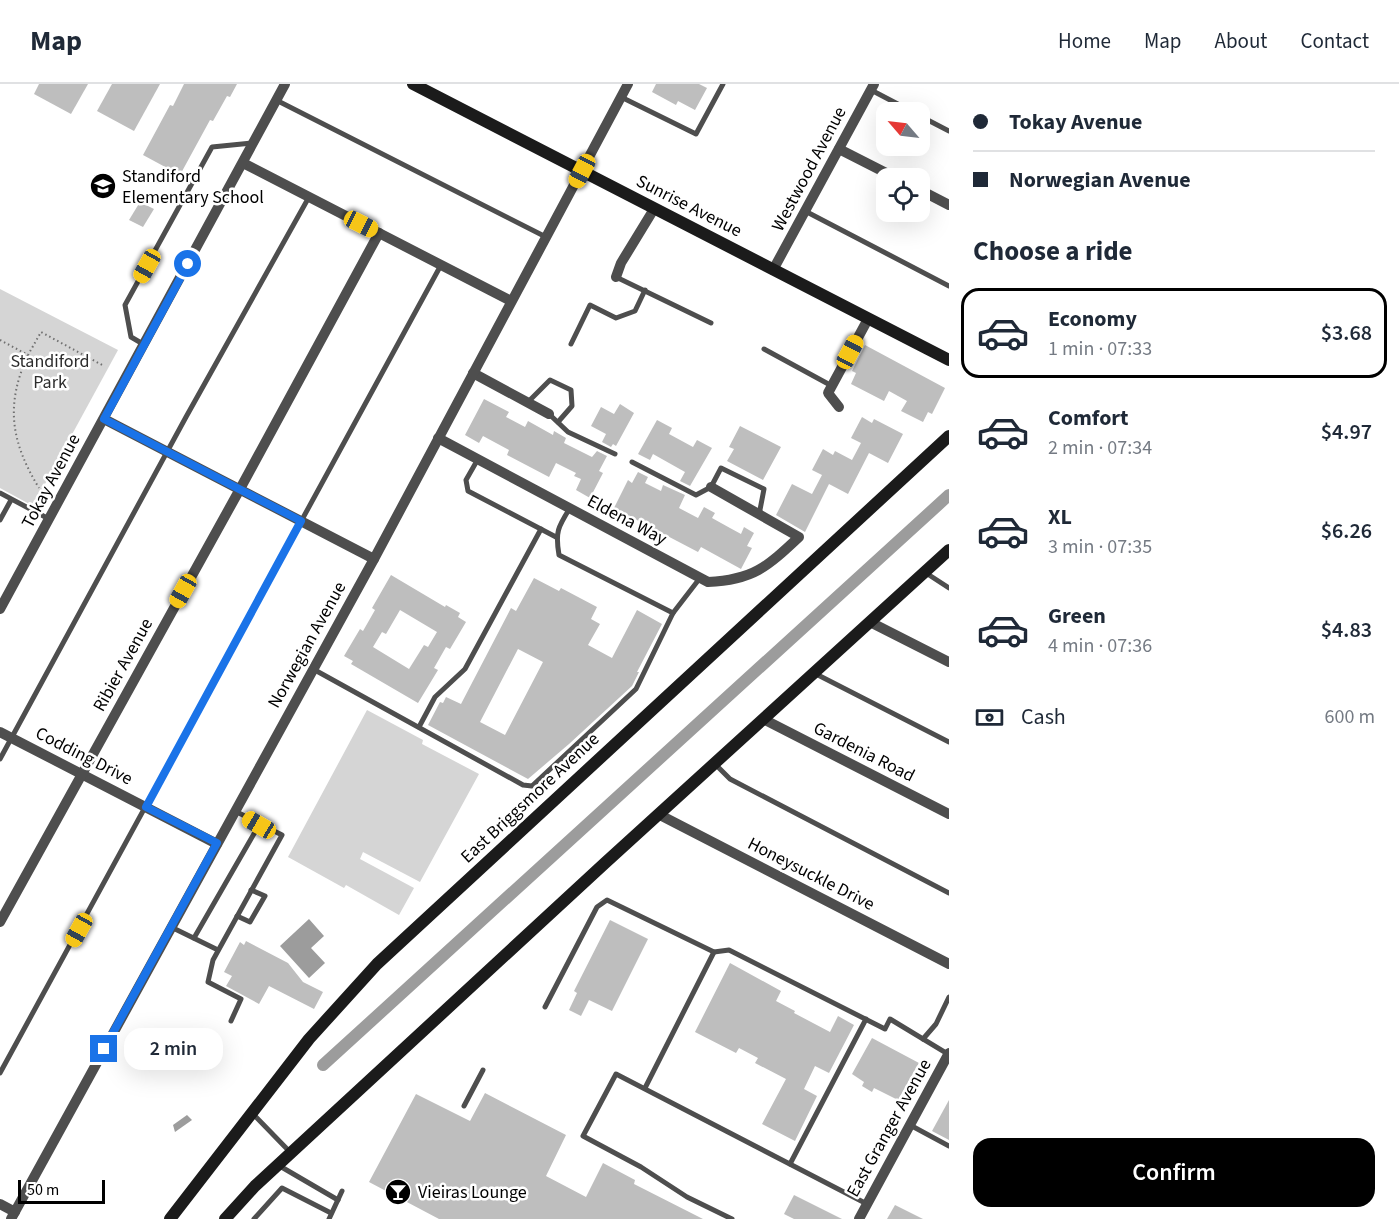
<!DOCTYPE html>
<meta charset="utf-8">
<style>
:root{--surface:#fff;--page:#f6f6f7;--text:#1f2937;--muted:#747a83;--line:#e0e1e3;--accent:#000}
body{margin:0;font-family:"Source Sans 3",sans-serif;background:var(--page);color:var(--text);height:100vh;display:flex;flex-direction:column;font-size:22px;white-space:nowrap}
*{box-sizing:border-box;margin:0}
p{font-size:20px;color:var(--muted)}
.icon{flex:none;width:33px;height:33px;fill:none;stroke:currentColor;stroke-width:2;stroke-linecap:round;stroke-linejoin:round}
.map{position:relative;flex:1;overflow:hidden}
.panel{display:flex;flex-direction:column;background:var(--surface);width:450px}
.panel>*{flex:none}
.guide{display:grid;align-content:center;height:132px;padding:0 24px;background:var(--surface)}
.needle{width:39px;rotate:298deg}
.fabs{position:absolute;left:876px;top:18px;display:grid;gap:12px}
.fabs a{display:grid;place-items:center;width:54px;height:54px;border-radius:12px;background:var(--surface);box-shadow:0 6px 24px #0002;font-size:30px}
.scale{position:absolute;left:18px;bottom:15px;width:87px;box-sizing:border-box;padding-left:6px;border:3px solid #000;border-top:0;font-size:16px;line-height:21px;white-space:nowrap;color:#000;-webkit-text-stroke:4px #fff;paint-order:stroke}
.end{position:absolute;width:27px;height:27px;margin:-14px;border:8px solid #1a73e8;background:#fff;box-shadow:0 0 0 3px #fff}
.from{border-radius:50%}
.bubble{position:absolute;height:42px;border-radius:18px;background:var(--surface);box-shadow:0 6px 24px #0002;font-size:20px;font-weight:600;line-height:42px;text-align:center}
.car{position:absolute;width:18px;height:36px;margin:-18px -9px;border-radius:8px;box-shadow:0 0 4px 2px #0007;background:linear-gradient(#f5c518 24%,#345 0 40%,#f5c518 0 76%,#345 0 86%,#f5c518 0)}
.guide b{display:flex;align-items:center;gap:21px;height:57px;font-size:22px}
.guide b+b{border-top:2px solid var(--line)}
.guide i{width:15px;height:15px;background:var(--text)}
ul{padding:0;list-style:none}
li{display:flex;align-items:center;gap:18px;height:90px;margin:0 12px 9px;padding:0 12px;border:3px solid transparent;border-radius:18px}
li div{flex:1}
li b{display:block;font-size:22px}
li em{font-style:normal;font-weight:600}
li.selected{border-color:var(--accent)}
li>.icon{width:54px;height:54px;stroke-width:1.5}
h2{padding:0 24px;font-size:27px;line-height:72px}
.pay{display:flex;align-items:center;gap:15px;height:66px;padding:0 24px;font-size:22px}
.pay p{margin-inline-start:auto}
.cta{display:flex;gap:12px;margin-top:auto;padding:12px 24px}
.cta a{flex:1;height:69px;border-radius:18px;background:var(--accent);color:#fff;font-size:24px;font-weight:600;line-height:69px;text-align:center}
header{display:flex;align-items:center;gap:36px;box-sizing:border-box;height:84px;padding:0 30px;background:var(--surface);border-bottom:2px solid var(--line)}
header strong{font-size:28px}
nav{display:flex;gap:33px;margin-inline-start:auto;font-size:21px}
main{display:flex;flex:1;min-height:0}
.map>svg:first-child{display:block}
</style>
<header>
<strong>Map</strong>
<nav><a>Home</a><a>Map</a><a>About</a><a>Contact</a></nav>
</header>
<main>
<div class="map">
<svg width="949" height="1135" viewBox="0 0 949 1135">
<rect width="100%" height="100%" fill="#fff"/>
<!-- green -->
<g fill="#d5d5d5">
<polygon points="0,205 118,266 33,422 0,404"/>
<polygon points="367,626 423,656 422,660 479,690 420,798 363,768 360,775 414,804 399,831 346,801 344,804 288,773"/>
</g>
<!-- water -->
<g fill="#9c9c9c">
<polygon points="309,835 324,852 311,864 325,879 309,894 280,862"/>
<polygon points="187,1031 192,1036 175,1048 173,1041"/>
</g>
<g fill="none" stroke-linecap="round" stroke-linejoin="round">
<!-- canal -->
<polyline stroke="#9c9c9c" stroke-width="12" points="323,981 949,411"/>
</g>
<!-- building -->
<g fill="#bebebe" fill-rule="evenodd">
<polygon points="39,0 88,0 71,30 34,10"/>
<polygon points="112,0 160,0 134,47 97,27"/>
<polygon points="184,0 237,0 230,13 227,12 213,37 210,36 180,91 143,71 170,21 173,22"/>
<polygon points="656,0 699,0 707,4 695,26 678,17 676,21 652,8"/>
<polygon points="140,118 154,125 143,143 129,136"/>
<polygon points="865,261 945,304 932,330 928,328 923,338 901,327 907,317 889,307 884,317 851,300 856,289 852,287"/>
<polygon points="484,315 509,328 506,333 525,343 528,337 553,351 554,347 566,354 564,359 592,373 597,367 607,372 599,387 603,389 590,414 576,406 581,395 574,392 576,389 556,379 549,393 507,371 509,366 483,352 479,359 465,351"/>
<polygon points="620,320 634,329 616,362 613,360 611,363 602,358 606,350 591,342 601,323 614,330"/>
<polygon points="862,333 872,339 874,335 903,350 888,379 869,369 848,410 829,400 805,448 776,431 792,400 812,410 822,391 812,386 823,365 833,371 835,367 852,376 861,359 851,354"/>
<polygon points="657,336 672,344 669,350 693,363 697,356 712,364 690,402 680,397 685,388 653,370 650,376 638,370"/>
<polygon points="740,342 781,363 763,396 727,377 734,365 729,363"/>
<polygon points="638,388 648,393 645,399 661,407 663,401 685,411 679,424 698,434 704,423 715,429 712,434 730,444 741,450 744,443 754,449 747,462 752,464 741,485 701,463 698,468 614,424 628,396 632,399"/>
<path d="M391,491l54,32 1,-2 14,8 -2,4 8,5 -16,27 -4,-2 -12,21 4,2 -20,33 -67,-39 2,-3 -9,-5 16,-27 3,2 12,-21 -3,-2zM400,526l37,22 -9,15 -4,-2 -15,24 -36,-22 9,-15 4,2z"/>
<path d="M534,494l25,13 2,-3 36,19 -6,12 9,5 -12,21 24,13 25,-48 25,14 -25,48h2l-7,14 -63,58 -41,35 -100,-54 12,-23 3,1 3,-6 15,7 50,-96 5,3zM518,565l25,13 -38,73 -25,-13z"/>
<polygon points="610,836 648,855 612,927 589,916 581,932 569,926 577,909 574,907"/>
<polygon points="246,857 288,879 303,898 323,908 314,925 269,902 259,920 226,902 232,892 224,888 240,858 244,861"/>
<polygon points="730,879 781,907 776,917 795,927 794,929 830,948 838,932 854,941 829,989 815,982 804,1005 817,1012 795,1057 762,1040 786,995 755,979 758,974 739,964 736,969 695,948"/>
<polygon points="872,954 919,979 898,1016 874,1004 872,1008 862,1002 864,998 852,990"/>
<polygon points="485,1009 566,1051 546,1092 586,1113 603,1079 635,1096 634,1100 703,1135 439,1135 369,1098 416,1010 470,1037"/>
<polygon points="949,1016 949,1056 932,1047"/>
<polygon points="794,1111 842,1135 794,1135 784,1130"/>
<polygon points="895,1121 923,1135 887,1135"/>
</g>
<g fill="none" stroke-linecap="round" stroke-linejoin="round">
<!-- path -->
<g stroke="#707070" stroke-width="2" stroke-dasharray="1.5 3" stroke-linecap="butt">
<polyline points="0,256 28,271 41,248 104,282"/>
<path d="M28,271c-23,50 -17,87 11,133"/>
</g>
<!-- lane -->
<g stroke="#4e4e4e" stroke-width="5">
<polyline points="871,6 913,28"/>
<polyline points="621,13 696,50 723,0"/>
<polyline points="276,16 546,153"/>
<polyline points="920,32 949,47"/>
<polyline points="805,127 949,202"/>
<polyline points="616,193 711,239"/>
<polyline points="143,260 131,253 125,221 212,63 252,59"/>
<polyline points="571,260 590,221 616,234 635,227 645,206"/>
<polyline points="764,265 832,302"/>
<polyline points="528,318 550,296 571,306 572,322 558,338"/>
<polyline points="549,330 568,348 615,370"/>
<polyline points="478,375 466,396 468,407 556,453"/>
<polyline points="632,378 696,411 711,403 721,384 764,405 759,431"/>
<polyline points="0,409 49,435"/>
<path d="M570,424c-12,19 -15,24 -11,47l114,58"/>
<polyline points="0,436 11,416"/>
<polyline points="926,489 949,504"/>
<polyline points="313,585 523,701 532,702 636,605 673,529 700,494"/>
<polyline points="814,589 949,658"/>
<polyline points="419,643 435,613 465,585 541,445"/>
<polyline points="0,675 186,333 309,113"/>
<polyline points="715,680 730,695 949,809"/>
<polyline points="237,832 250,838 265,812 251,806"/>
<polyline points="171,843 218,866"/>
<polyline points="194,854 259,741"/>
<polyline points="545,923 597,823 607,816 714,868 729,866 885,945 890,935 948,970"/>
<polyline points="231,937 241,915 208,898 213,876 282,751 235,727"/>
<polyline points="923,955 936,940 949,913"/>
<polyline points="0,989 441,181"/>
<polyline points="645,1004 714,868"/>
<polyline points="464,1022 483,986"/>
<polyline points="253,1030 290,1068"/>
<polyline points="910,1041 949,1062"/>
<polyline points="790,1080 866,935"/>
<polyline points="278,1081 338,1116"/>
<polyline points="254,1135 282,1104 331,1129"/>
<polyline points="329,1135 342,1107"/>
<polyline points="732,1135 687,1113 641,1083 583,1052 616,990 867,1120"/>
</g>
<!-- street -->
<g stroke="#4e4e4e" stroke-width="10">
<polyline points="839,65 896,94"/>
<polyline points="243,79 511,217"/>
<polyline points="920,106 949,121"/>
<polyline points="773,186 874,0"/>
<polyline points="616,193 621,179 654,125"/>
<polyline points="473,289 549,330"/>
<polyline points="839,323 828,309 868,235"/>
<polyline points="104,335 374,475"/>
<path d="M438,354l270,144c45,-2 59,-15 91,-45l-88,-50"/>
<polyline points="0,525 285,0"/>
<polyline points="870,538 949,578"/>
<polyline points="763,635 949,730"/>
<polyline points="0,648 217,760"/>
<polyline points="658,730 949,880"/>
<polyline points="0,838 240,405 379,149"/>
<polyline points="0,1120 15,1128"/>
<polyline points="11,1135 374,475 628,0"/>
<polyline points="859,1135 949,969"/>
</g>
<!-- secondary -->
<g stroke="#1b1b1b" stroke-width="12">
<polyline points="413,0 949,276"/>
<polyline points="170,1135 309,955 377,880 949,352"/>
<polyline points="225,1135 255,1102 605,779 949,466"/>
</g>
</g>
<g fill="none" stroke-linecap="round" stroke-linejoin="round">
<!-- route -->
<polyline stroke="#1a73e8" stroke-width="8" points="104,965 217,759 146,723 301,437 104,335 188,180"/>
</g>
<!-- icons -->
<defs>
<g id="school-disc" transform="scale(1.35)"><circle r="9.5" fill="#000" stroke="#fff"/><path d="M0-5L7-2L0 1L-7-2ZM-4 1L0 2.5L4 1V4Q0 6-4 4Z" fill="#fff"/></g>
<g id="bar-disc" transform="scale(1.35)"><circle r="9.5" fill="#000" stroke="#fff"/><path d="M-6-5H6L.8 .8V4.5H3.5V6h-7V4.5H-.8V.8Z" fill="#fff"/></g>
</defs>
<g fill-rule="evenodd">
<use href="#school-disc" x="103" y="102"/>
<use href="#bar-disc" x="398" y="1108"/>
</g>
<g text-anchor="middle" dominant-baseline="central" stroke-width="5" stroke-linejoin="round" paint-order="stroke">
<!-- street labels -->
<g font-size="18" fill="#000" stroke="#fff">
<text transform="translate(809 85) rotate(-62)">Westwood Avenue</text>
<text transform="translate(689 122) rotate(27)">Sunrise Avenue</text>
<text transform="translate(51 397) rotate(-62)">Tokay Avenue</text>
<text transform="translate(627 436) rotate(28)">Eldena Way</text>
<text transform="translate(307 561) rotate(-61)">Norwegian Avenue</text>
<text transform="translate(123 581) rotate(-61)">Ribier Avenue</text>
<text transform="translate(864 668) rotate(27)">Gardenia Road</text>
<text transform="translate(84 672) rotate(27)">Codding Drive</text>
<text transform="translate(530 714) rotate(-43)">East Briggsmore Avenue</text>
<text transform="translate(811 790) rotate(27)">Honeysuckle Drive</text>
<text transform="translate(889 1044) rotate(-61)">East Granger Avenue</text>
</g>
<!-- poi labels -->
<g font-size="18" fill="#000" stroke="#fff" text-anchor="start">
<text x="122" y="92">Standiford<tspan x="122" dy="21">Elementary School</tspan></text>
<text x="418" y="1108">Vieiras Lounge</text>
</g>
<!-- park labels -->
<g font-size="18" fill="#2c2c2c" stroke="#fff">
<text x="50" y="277">Standiford<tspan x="50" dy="21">Park</tspan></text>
</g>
</g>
</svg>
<div class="fabs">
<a><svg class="needle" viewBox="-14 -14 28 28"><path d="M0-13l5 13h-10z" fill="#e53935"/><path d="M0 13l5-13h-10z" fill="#747a83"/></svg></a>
<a><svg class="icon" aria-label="locate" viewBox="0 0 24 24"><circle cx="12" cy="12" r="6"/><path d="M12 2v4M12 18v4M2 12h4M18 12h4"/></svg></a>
</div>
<div class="scale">50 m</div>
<i class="end from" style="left:188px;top:180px"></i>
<i class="end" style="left:104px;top:965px"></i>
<div class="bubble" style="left:124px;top:944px;width:99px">2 min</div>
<i class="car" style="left:582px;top:87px;rotate:208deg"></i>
<i class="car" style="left:361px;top:140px;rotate:117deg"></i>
<i class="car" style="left:147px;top:182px;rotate:209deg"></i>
<i class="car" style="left:850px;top:268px;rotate:28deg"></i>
<i class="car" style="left:183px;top:507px;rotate:209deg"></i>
<i class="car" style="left:259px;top:741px;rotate:300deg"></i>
<i class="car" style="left:79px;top:846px;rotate:209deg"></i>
</div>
<section class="panel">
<div class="guide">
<b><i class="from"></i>Tokay Avenue</b>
<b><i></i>Norwegian Avenue</b>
</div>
<h2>Choose a ride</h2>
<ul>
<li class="selected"><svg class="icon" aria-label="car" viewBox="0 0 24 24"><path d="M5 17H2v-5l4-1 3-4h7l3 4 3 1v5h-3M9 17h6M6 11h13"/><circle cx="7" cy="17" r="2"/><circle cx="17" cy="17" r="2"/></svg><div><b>Economy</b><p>1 min · 07:33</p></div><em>$3.68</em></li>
<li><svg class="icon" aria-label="car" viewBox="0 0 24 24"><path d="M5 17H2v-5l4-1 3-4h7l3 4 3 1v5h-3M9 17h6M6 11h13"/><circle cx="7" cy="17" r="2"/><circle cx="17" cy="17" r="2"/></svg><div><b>Comfort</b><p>2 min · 07:34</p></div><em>$4.97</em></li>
<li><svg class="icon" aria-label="car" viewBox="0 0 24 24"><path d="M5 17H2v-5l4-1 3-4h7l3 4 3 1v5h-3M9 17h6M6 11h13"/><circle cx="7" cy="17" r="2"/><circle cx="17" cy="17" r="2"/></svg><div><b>XL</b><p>3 min · 07:35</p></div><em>$6.26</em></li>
<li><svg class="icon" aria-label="car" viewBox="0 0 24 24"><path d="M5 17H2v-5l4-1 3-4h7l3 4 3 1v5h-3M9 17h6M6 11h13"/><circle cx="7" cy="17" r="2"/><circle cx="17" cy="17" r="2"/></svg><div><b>Green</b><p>4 min · 07:36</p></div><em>$4.83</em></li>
</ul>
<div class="pay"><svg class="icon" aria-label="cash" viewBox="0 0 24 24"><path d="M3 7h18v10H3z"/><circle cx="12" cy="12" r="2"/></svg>Cash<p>600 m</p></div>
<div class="cta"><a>Confirm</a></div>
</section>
</main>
